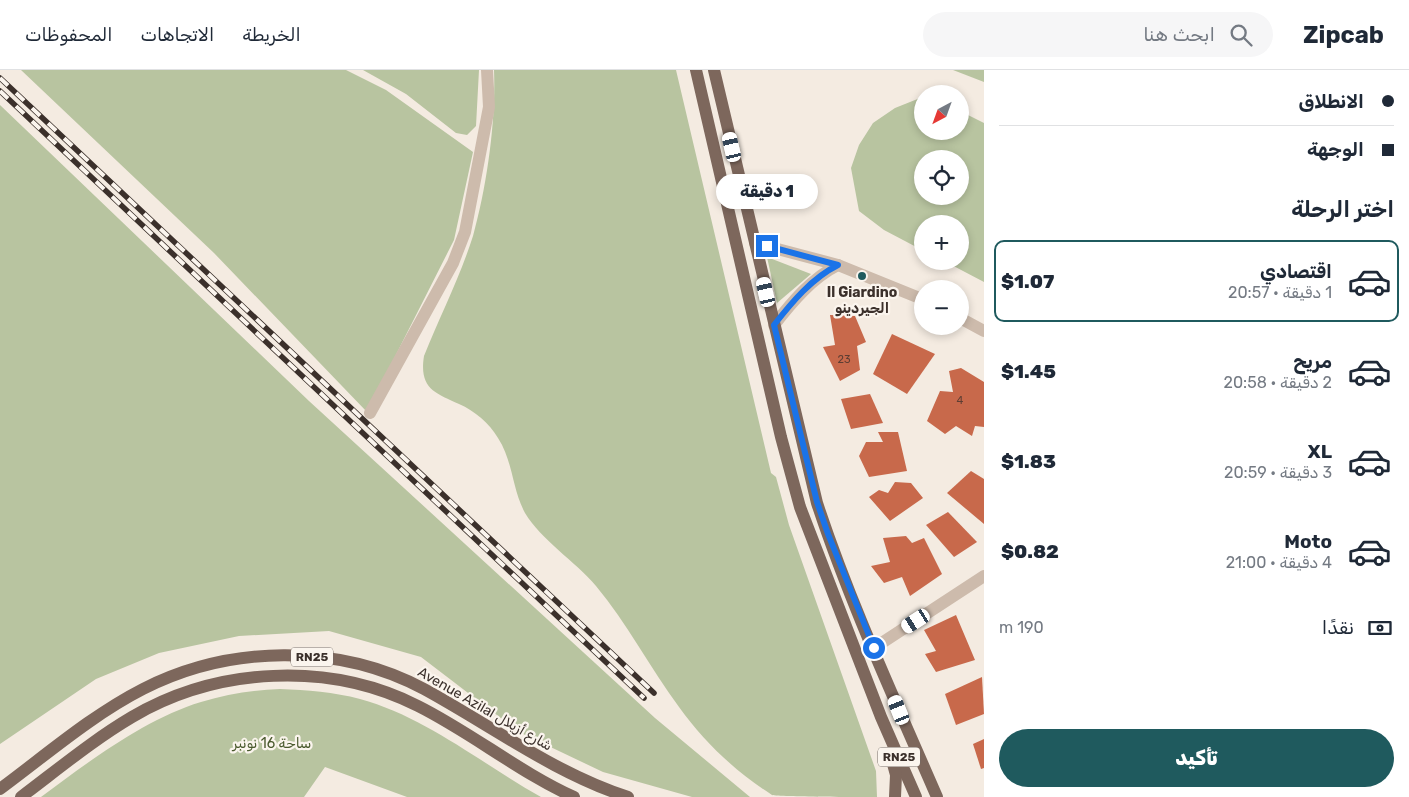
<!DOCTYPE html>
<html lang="ar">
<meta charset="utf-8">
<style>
:root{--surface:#fff;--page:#f6f6f7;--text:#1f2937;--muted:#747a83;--line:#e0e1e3;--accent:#1f5a5e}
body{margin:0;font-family:Rubik,Cairo,sans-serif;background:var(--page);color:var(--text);direction:rtl;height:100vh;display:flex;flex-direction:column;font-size:19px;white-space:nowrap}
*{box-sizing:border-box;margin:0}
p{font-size:16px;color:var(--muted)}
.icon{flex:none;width:28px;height:28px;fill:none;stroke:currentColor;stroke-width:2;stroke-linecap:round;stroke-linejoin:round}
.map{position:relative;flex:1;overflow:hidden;direction:ltr}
.drawer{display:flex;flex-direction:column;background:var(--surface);width:425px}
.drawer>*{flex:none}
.guide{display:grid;align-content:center;height:110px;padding:0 15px;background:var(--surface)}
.needle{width:32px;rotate:221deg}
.controls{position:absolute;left:914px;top:15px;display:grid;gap:10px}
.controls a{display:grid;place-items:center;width:55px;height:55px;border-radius:50%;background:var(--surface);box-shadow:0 2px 8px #0003;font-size:25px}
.end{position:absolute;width:22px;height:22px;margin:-11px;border:6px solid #1a73e8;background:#fff;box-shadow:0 0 0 2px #fff}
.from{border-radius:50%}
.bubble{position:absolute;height:35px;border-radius:18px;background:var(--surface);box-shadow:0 2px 8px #0003;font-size:16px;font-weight:800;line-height:35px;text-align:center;direction:rtl}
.car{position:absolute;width:15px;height:30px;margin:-15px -8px;border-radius:6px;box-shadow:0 0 4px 1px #0007;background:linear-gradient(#fff 24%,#345 0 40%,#fff 0 76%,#345 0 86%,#fff 0)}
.guide b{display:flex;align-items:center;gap:18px;height:48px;font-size:19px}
.guide b+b{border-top:1px solid var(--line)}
.guide i{width:12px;height:12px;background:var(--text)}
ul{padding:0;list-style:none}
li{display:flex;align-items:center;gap:15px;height:82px;margin:0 10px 8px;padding:0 5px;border:2px solid transparent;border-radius:10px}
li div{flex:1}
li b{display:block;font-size:19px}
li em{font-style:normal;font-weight:800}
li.current{border-color:var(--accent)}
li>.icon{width:45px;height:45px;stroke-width:1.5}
h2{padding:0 15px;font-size:22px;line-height:60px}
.pay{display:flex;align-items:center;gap:12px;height:55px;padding:0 15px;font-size:19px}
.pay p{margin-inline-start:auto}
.button{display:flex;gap:10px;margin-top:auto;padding:10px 15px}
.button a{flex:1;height:58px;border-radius:30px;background:var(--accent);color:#fff;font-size:20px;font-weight:800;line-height:58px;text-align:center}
header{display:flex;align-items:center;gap:30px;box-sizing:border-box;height:70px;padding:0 25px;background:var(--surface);border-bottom:1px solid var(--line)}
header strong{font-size:24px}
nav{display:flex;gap:28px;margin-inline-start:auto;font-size:18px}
.search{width:350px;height:45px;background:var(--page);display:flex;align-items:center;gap:12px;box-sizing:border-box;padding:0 18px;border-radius:28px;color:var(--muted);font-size:19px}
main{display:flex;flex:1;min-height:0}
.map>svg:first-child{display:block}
</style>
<header>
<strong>Zipcab</strong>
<div class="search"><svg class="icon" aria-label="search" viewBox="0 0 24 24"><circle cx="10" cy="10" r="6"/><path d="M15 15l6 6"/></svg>ابحث هنا</div>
<nav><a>الخريطة</a><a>الاتجاهات</a><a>المحفوظات</a></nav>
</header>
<main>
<section class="drawer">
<div class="guide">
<b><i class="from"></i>الانطلاق</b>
<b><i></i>الوجهة</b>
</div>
<h2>اختر الرحلة</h2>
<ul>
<li class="current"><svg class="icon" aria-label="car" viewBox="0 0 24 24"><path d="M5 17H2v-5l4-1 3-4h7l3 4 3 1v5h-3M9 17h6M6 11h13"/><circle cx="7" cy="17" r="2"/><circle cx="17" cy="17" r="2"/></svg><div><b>اقتصادي</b><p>1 دقيقة · 20:57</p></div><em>$1.07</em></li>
<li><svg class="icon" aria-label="car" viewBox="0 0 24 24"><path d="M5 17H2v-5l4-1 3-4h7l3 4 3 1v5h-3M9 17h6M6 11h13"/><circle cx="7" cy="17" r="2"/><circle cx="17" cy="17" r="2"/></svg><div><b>مريح</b><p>2 دقيقة · 20:58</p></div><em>$1.45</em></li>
<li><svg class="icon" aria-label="car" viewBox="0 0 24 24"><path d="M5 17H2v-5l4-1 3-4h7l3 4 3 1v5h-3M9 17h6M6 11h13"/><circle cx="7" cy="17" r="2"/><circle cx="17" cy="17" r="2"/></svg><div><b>XL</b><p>3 دقيقة · 20:59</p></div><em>$1.83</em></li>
<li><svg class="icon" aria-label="car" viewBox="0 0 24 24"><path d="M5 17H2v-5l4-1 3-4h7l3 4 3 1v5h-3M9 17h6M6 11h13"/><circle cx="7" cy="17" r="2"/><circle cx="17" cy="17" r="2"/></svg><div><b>Moto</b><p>4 دقيقة · 21:00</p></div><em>$0.82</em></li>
</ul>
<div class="pay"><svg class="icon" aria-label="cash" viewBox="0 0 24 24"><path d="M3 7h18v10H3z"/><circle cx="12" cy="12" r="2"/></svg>نقدًا<p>190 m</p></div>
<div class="button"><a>تأكيد</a></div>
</section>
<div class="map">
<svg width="984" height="727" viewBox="0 0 984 727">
<rect width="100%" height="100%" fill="#f4ebe1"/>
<!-- green -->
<g fill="#b8c4a0" fill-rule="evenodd">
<polygon points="21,0 346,0 386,20 473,82 454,170 367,342 214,183"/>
<polygon points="363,0 479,0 476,56 467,65 456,63 406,24"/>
<path d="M494,0h182l95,403 5,4 13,48 87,246 1,26c-16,0 -97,0 -105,-2 -36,-23 -68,-53 -93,-88 -29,-39 -52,-84 -83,-121 -21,-25 -55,-46 -71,-73 -13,-24 -12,-52 -27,-75 -9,-15 -23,-27 -39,-34 -25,-11 -40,-16 -35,-48 16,-40 36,-79 49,-120 14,-50 23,-115 21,-166z"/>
<polygon points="953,0 984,0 984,12"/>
<path d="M920,28h2v33h38v-20l24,12v159l-40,-21h16v-37h-38v26l-38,-20 -25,-19 -8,-43 8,-23 14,-22 22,-15zM922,89h38v37h-38z"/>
<polygon points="0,35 309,331 655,648 750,727 692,727 603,702 519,662 421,587 329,561 239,566 159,583 96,609 0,674"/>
<polygon points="767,187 811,204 777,233"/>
<path d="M280,619c27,1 54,3 80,10 66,18 122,65 181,98h-134l-82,-30 -21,30h-263c47,-35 104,-78 160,-95 26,-8 52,-12 79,-13z"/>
</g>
<!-- building -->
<g fill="#c8694b">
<polygon points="830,245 855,246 866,272 857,276 860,300 840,311 823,277 835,275"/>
<polygon points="892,264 935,284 907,324 873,304"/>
<polygon points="961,298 984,312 984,357 975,356 972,366 956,356 945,364 927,351 940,321 953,322 949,301"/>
<polygon points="870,324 883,353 851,359 841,329"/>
<polygon points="878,362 898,362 907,401 869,407 859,386 866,372 883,372"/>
<polygon points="971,401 984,409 984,454 947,423"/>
<polygon points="895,412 911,413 923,428 890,451 869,427 879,420 888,423"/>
<polygon points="948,442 977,472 954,487 926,455"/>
<polygon points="906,466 912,473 924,468 942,504 910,526 902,507 884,513 871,496 890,492 883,468"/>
<polygon points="956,545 975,590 936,602 925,584 936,581 924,560"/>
<polygon points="982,607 984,644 956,655 945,624"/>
<polygon points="984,669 984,698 981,699 973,674"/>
</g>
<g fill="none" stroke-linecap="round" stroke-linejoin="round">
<!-- minor -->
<g stroke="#cdbbac" stroke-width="12">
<polyline points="755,173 838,195 922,229"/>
<polyline points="960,248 984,261"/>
<path d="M774,255c18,-23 38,-47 64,-60"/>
<polyline points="370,343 453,193 465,162 489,37 487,0"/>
<polyline points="874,578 984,506"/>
</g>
<!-- major -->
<g stroke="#7d675c" stroke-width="12">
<polyline points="696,0 781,367 800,437 881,647 916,727"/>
<path d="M714,0l103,433c33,100 78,197 120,294"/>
<polyline points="890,683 896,705 895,727"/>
<path d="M0,719c46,-34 92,-74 143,-100 86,-44 195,-46 281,0 68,37 130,84 204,108"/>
<path d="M21,727c36,-27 72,-57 111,-80 85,-50 197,-56 286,-11 54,27 101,66 156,91"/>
</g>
<!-- rail casing -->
<g stroke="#3b302b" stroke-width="5.5">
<g id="rail">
<polyline points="0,8 654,623"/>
<polyline points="0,21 644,628"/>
</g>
</g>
<!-- rail -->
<use href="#rail" stroke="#fbf5ee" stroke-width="4" stroke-dasharray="11" stroke-linecap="butt"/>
</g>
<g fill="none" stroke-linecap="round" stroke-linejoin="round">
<!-- route -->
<path stroke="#1a73e8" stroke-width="6" d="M767,176l71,19c-26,13 -46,37 -64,60l43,177 11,32 46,114"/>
</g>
<!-- markers -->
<circle fill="#1f5a5e" stroke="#fbf5ee" stroke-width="2" cx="862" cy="206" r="5"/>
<g text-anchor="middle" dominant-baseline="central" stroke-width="4.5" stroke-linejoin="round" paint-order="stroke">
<!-- number labels -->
<g font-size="11" fill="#5e3e33">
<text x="844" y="289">23</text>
<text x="960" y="330">4</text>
</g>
<!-- shield labels -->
<g fill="#fbf5ee" stroke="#756b66" stroke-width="1">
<rect x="291" y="577.5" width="42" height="19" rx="4"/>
<rect x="878" y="677.5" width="42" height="19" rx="4"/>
</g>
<g font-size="12" font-weight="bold" fill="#3b302b">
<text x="312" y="587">RN25</text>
<text x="899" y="687">RN25</text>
</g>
<!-- poi labels -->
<g font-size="14" font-weight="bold" fill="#3b302b" stroke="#fbf5ee">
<text x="862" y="222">Il Giardino<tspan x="862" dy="16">الجيردينو</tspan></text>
</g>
<!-- street labels -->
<g font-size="14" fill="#3b302b" stroke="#fbf5ee">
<text transform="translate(485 639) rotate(30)">Avenue Azilal شارع أزيلال</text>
</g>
<!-- park labels -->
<g font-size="14" fill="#4a5a2e" stroke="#fbf5ee">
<text x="272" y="673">ساحة 16 نونبر</text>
</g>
</g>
</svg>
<div class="controls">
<a><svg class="needle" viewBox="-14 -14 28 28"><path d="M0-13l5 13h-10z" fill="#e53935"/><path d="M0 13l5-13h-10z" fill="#747a83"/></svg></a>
<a><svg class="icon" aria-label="locate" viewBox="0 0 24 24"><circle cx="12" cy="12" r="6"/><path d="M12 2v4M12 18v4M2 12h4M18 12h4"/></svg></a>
<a>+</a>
<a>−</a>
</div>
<i class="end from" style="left:874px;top:578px"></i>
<i class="end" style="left:767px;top:176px"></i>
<div class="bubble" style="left:716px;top:104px;width:102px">1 دقيقة</div>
<i class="car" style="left:732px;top:77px;rotate:347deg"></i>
<i class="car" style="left:766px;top:222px;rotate:347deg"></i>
<i class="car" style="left:916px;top:551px;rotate:237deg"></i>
<i class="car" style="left:899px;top:640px;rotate:338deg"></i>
</div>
</main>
